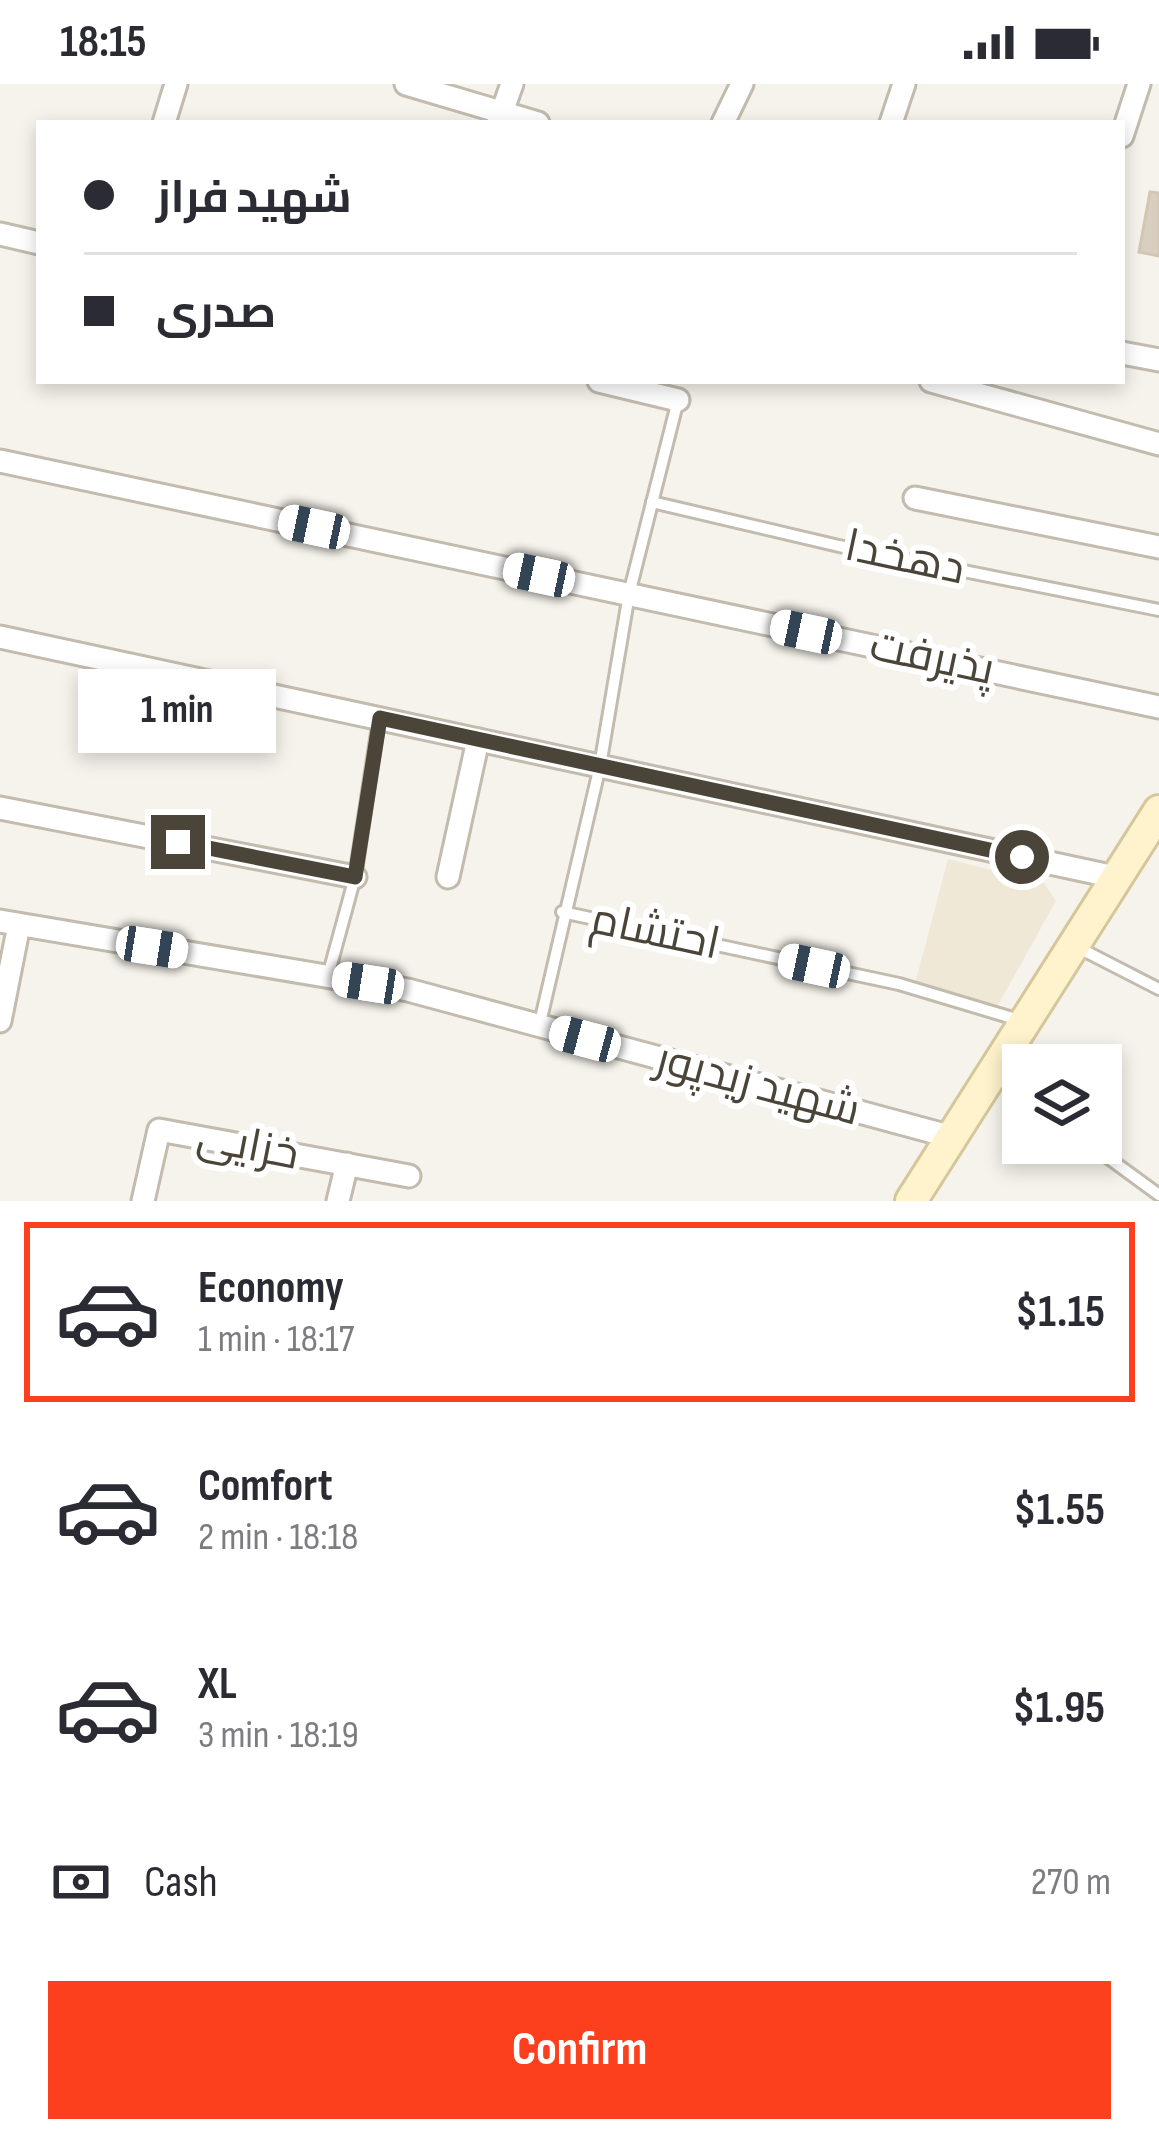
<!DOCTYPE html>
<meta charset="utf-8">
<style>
:root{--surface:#fff;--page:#f7f7f7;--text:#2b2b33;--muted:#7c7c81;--line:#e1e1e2;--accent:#fc3f1d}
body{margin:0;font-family:"Sofia Sans Condensed",Cairo,sans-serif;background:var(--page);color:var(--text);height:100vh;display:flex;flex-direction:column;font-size:45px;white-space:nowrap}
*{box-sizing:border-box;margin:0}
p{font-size:39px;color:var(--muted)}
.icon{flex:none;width:66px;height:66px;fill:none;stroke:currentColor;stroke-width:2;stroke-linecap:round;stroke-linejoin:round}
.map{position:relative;height:1117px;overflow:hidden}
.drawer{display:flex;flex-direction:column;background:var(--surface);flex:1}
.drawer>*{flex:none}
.guide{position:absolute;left:36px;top:36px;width:1089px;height:264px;border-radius:0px;box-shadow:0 6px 18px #0003;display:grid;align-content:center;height:264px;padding:0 48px;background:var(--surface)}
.buttons{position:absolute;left:1002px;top:960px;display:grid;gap:24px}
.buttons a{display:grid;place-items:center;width:120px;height:120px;border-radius:0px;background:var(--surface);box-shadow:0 6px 18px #0003;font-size:60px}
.end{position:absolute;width:54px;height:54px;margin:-27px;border:15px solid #4b4439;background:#fff;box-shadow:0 0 0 6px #fff}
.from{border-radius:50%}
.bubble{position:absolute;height:84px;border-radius:0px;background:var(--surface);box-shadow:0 6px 18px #0003;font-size:39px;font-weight:700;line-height:84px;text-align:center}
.car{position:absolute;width:36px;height:72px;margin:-36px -18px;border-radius:15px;box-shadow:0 0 9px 3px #0007;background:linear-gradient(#fff 24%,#345 0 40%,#fff 0 76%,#345 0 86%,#fff 0)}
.guide b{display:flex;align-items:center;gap:42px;height:114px;font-size:45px}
.guide b+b{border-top:3px solid var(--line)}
.guide i{width:30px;height:30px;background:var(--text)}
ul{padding:21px 0 0;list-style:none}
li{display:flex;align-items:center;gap:36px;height:180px;margin:0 24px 18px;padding:0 24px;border:6px solid transparent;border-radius:0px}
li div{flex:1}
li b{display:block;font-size:45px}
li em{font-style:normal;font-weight:700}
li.selected{border-color:var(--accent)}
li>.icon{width:108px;height:108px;stroke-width:1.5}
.pay{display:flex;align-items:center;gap:30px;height:132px;padding:0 48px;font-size:45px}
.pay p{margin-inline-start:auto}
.button{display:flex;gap:24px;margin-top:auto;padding:24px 48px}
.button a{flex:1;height:138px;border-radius:0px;background:var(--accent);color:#fff;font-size:48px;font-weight:700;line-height:138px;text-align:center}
.status{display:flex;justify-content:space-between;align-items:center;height:84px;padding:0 60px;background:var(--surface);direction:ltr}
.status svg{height:33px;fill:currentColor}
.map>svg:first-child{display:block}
</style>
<div class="status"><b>18:15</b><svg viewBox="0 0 49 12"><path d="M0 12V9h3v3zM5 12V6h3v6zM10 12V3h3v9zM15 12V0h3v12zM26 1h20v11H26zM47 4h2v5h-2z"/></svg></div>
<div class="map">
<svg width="1159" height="1117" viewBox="0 0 1159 1117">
<rect width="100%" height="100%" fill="#f6f3ec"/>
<!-- education -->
<polygon fill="#efe8d6" points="948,775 1044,799 1056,817 998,921 915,900"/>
<!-- building -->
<polygon fill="#d8cfc1" stroke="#d3c7b4" stroke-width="3" points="1150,108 1159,109 1159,172 1139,168"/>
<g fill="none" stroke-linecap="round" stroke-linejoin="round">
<!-- service casing -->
<g stroke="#c2bbae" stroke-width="16">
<g id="service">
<polyline points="652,418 839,462 1159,526"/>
<polyline points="562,828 899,900 1019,936"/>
<polyline points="1077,863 1159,905"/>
<polyline points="328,892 355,793 379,635"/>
<polyline points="539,943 600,682 629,510 678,316"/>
<polyline points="997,993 1023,1012"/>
<polyline points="1088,1059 1159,1111"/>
</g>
</g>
<!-- minor casing -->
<g stroke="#c2bbae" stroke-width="27">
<g id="minor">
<polyline points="406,0 538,39"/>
<polyline points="164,39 176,0"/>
<polyline points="498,39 512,0"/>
<polyline points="723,39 742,0"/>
<polyline points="891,39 904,0"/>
<polyline points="1122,52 1139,0"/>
<polyline points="0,150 39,159"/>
<polyline points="1122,269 1159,276"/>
<polyline points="599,297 678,316"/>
<polyline points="931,297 1159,360"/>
<polyline points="0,377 1159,623"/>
<polyline points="915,414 1159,463"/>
<polyline points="0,553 1115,793"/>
<polyline points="0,724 355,793"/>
<polyline points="448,793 478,656"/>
<polyline points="0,837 408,906 952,1053"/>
<polyline points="0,937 19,841"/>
<polyline points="143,1117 159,1046 409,1092"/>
<polyline points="338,1117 347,1080"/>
</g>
</g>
<!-- secondary casing -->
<g stroke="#d6c79b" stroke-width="36">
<polyline id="secondary" points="911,1117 1159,727"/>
</g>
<!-- service -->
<use href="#service" stroke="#fff" stroke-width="10"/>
<!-- minor -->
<use href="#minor" stroke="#fff" stroke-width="21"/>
<!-- secondary -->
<use href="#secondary" stroke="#fff3cd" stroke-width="30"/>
</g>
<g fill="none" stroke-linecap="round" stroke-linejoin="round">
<!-- route -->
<polyline stroke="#4b4439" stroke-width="15" points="178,758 355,793 380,634 1022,773"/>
</g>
<g text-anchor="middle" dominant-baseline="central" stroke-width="12" stroke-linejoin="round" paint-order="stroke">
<!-- street labels -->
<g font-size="45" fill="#4b4439" stroke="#fff">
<text transform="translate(905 474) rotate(12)">دهخدا</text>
<text transform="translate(932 574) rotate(12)">پذیرفت</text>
<text transform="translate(655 848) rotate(12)">احتشام</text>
<text transform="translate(758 1001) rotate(15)">شهید زیدپور</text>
<text transform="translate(248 1062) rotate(11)">خزایی</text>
</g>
</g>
</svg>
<div class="buttons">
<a><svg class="icon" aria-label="layers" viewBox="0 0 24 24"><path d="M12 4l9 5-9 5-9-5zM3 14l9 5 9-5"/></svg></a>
</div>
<i class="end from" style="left:1022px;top:773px"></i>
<i class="end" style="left:178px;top:758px"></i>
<div class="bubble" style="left:78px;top:585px;width:198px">1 min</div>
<i class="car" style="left:314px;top:443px;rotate:282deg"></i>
<i class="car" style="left:539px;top:491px;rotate:282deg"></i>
<i class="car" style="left:806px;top:548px;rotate:282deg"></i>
<i class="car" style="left:152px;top:863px;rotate:99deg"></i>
<i class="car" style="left:814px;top:882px;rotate:282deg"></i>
<i class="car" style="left:368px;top:899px;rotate:279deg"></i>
<i class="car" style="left:585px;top:955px;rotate:285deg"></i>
<div class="guide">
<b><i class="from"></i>شهید فراز</b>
<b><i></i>صدری</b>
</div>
</div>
<section class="drawer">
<ul>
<li class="selected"><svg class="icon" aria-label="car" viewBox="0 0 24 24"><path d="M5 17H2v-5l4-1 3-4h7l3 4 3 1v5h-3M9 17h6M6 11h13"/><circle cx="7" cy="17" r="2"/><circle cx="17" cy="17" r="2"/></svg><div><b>Economy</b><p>1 min · 18:17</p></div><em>$1.15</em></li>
<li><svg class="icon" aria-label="car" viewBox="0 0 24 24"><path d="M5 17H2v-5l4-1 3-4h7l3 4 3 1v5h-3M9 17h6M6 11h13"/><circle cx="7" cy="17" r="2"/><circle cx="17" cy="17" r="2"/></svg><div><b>Comfort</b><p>2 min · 18:18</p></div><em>$1.55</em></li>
<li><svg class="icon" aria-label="car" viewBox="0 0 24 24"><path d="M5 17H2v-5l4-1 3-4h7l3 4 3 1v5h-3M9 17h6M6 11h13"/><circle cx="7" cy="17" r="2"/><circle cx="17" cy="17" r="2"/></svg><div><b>XL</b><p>3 min · 18:19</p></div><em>$1.95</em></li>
</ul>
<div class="pay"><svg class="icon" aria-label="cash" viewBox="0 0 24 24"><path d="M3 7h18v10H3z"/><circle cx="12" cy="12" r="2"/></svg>Cash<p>270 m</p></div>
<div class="button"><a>Confirm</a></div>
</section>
